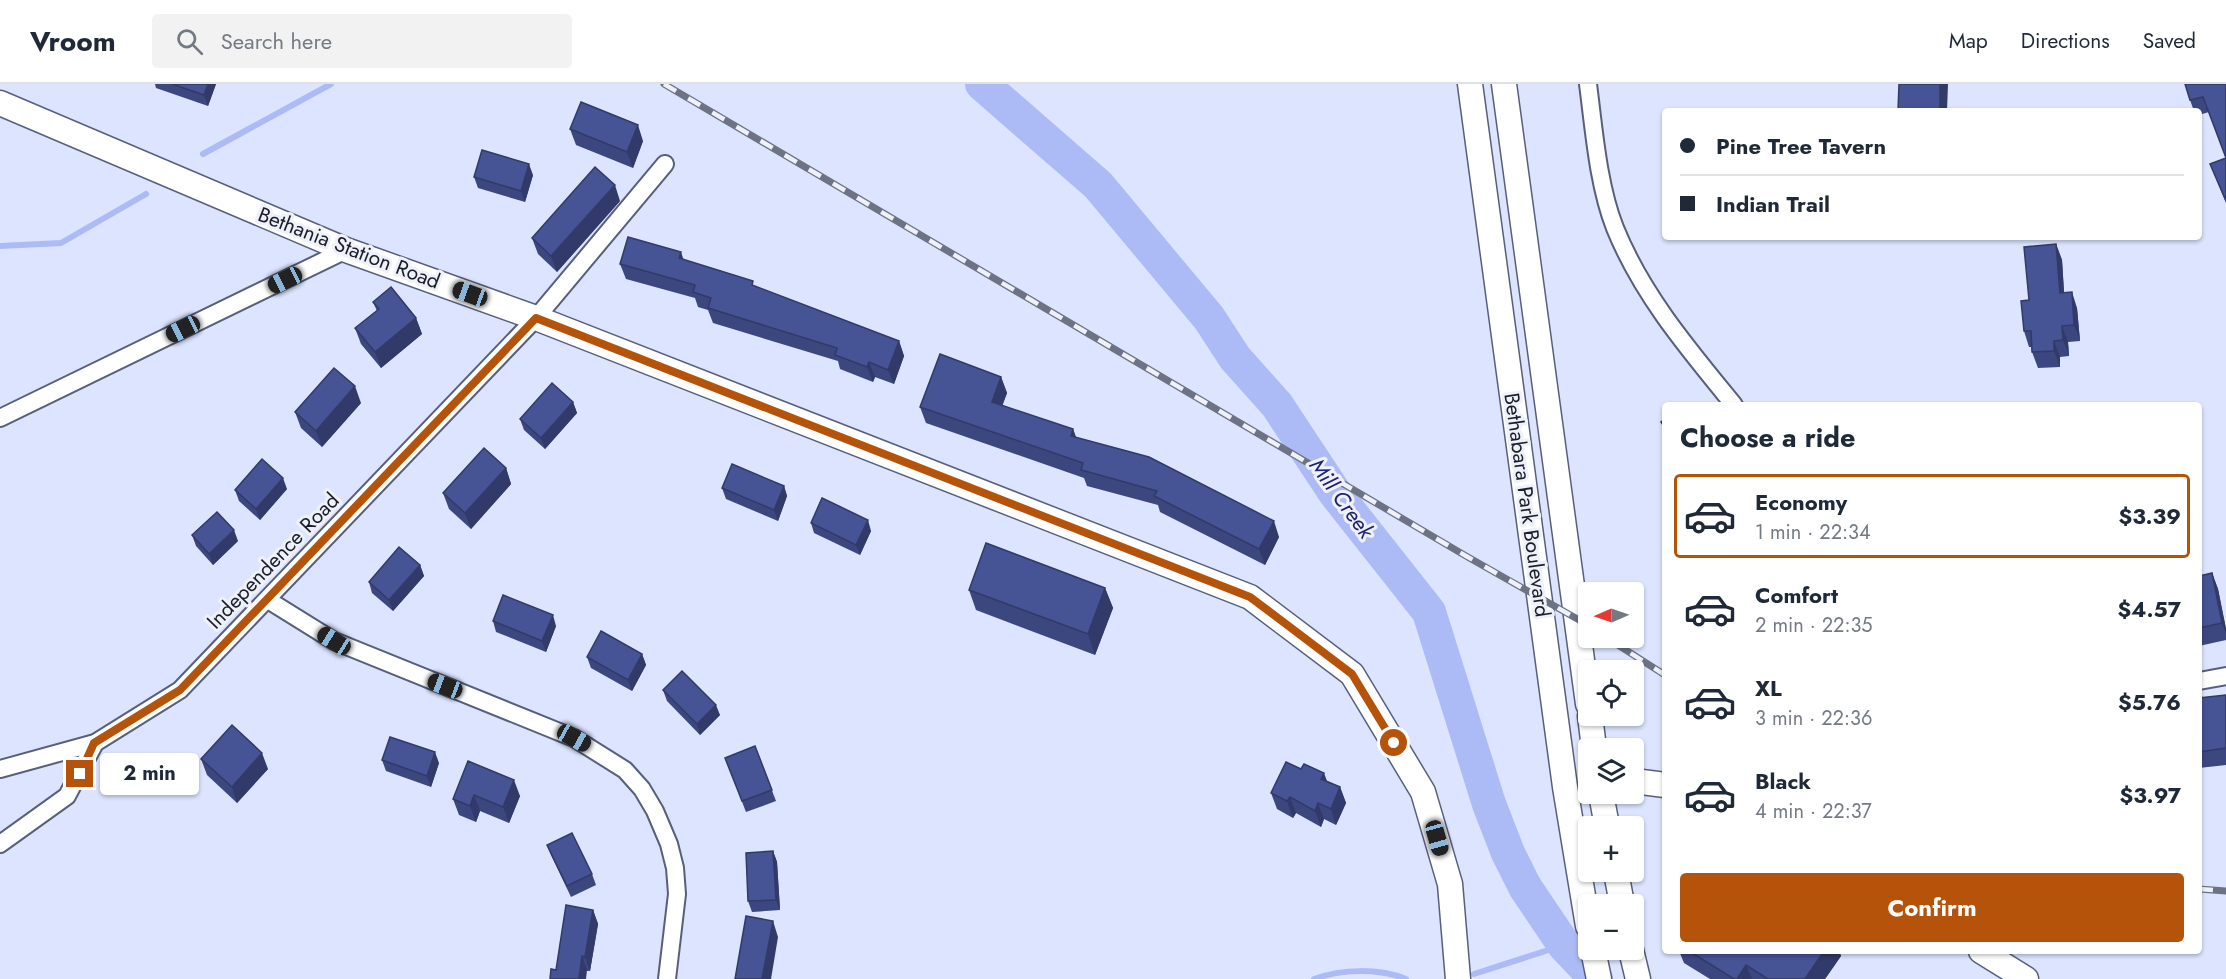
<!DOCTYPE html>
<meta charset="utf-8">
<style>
:root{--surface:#fff;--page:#f2f2f3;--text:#1f2937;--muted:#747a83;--line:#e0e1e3;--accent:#b45309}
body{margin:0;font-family:Jost,sans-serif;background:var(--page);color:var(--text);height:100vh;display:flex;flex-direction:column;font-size:22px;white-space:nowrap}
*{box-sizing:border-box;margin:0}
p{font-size:20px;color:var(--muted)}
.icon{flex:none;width:33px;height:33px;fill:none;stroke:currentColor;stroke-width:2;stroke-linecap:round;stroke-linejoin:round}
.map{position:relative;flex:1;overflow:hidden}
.sheet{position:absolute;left:1662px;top:318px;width:540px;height:552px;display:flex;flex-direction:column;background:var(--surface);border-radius:6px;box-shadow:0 2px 4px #0004}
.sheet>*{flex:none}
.guide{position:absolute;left:1662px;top:24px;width:540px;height:132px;border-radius:6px;box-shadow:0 2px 4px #0004;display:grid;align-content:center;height:132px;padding:0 18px;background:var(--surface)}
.needle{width:39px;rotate:268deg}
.fabs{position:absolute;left:1578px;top:498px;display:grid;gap:12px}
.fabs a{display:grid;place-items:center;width:66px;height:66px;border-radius:6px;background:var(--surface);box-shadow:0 2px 4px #0004;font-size:30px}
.end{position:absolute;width:27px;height:27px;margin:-14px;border:8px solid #b45309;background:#fff;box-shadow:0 0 0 3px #fff}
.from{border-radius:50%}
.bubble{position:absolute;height:42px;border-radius:6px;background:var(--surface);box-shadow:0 2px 4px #0004;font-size:20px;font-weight:700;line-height:42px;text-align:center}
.car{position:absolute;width:18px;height:36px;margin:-18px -9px;border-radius:8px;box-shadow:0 0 4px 2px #0007;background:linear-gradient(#222 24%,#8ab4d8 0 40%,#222 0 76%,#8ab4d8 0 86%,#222 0)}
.guide b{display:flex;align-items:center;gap:21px;height:57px;font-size:22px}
.guide b+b{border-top:2px solid var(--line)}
.guide i{width:15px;height:15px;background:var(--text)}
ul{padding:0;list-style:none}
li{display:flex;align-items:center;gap:18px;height:84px;margin:0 12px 9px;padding:0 6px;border:3px solid transparent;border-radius:6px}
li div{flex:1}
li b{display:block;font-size:22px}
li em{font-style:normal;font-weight:700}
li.active{border-color:var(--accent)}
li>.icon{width:54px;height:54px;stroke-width:1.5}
h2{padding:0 18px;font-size:27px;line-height:72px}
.action{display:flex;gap:12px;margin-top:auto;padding:12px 18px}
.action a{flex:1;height:69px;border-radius:6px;background:var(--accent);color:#fff;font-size:24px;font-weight:700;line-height:69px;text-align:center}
header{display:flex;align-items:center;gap:36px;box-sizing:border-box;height:84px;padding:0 30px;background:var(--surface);border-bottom:2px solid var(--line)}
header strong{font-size:28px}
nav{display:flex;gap:33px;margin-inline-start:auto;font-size:21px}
.search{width:420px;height:54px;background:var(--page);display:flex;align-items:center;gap:15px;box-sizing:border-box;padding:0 21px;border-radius:6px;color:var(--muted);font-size:22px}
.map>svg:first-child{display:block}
</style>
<header>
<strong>Vroom</strong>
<div class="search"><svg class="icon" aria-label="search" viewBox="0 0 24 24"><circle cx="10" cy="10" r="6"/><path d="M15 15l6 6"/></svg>Search here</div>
<nav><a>Map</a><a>Directions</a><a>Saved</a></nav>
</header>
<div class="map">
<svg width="2226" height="895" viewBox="0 0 2226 895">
<rect width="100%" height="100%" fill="#dce4ff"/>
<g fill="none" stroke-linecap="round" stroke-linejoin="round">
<!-- stream -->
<g stroke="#acbbf6" stroke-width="6">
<polyline points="203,70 331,0"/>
<polyline points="0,162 61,159 146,110"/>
<polyline points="1474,890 1564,861"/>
<path d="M1314,895c28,-10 64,-11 92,0"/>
</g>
<!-- river -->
<polyline stroke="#acbbf6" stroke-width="34" points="982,0 1098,101 1209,234 1235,274 1277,321 1335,409 1429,528 1489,720 1508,769 1525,803 1564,861 1596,895"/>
<!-- street casing -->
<g stroke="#575f7c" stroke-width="20">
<g id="street">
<path d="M1588,0c6,46 10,101 27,144 27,67 74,122 119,177"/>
<polyline points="0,334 346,166"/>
<polyline points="268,516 334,557 574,654 625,686 642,705 655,727 669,760 675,784 677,810 667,895"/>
<polyline points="2199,597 2226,592"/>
<polyline points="0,685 95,659 180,606 536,234 665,80"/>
<polyline points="0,760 67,712 95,659"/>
</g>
</g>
<!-- secondary casing -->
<g stroke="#575f7c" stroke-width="27">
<g id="secondary">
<polyline points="1470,0 1565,703 1588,842"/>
<polyline points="1504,0 1588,620"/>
<polyline points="0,19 346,166 536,234 1250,513 1352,590 1423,708 1450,800 1458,895"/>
<polyline points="1590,632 1594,664"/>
<polyline points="1634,697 1665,701"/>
<polyline points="1601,710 1607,742"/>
<polyline points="1616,788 1622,820"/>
<polyline points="1593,866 1599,895"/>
<polyline points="1631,866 1638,895"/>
<polyline points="1981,867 2026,895"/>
</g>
</g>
<!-- street -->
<use href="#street" stroke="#fff" stroke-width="16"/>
<!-- secondary -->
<use href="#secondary" stroke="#fff" stroke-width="24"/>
<!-- rail casing -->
<g stroke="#6d7385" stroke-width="7">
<g id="rail">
<polyline points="664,0 1466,472 1588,541"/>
<polyline points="1607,554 1665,591"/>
<polyline points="2199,805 2226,807"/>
</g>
</g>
<!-- rail -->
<use href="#rail" stroke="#eff1f8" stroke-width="4.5" stroke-dasharray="14" stroke-linecap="butt"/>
</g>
<!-- wall -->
<g fill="#3c477f">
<polygon points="155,0 216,0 208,22 156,4"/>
<polygon points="2226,0 2226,119 2210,80 2226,74 2209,28 2199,31 2199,27 2194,27 2190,16"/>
<polygon points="570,45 643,57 633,84 576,61"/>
<polygon points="533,91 525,118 478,104 474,93"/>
<polygon points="620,117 557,188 538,170 532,154"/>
<polygon points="2056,160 2062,176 2064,208 2077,224 2080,257 2068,258 2069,272 2060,273 2060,283 2038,284 2032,268 2032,263 2029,263 2024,247 2029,216"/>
<polygon points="684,176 899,257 904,272 894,300 875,293 873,298 840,285 838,277 713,239 708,226 698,223 695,214 626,195 620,180"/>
<polygon points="373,218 416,234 422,250 381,284 361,260 355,244 377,227"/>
<polygon points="1001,293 1007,309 1002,321 1073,345 1076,354 1279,453 1265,481 1160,428 1158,421 1087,402 1084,394 926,339 920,323"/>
<polygon points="573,318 577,329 545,365 524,346 520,335"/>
<polygon points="361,319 322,363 301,344 295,328"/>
<polygon points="506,384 511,400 471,445 449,425 443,409"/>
<polygon points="784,402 787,412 778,437 726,415 722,404"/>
<polygon points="287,405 260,436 239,417 235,406"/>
<polygon points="811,439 871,447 860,471 814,449"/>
<polygon points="192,451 238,457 213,481 196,462"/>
<polygon points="420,481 424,492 393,527 372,509 369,498"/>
<polygon points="2212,489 2218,505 2226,545 2226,556 2199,562 2199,492"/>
<polygon points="1105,504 1113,524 1095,571 976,526 969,506"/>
<polygon points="493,537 556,542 546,568 496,548"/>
<polygon points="642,570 646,581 632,607 591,584 587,573"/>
<polygon points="663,606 720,631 700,651 667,617"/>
<polygon points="2226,611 2226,681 2199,684 2199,614"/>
<polygon points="755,662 776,717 746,728 725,674"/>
<polygon points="201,675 268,685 237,719 207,691"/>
<polygon points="382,676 439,679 431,703 386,687"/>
<polygon points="468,677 520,712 509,739 480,727 476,738 459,731 453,715"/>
<polygon points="1327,697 1340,703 1346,719 1336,741 1324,735 1321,743 1296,729 1293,734 1277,725 1271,709"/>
<polygon points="547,761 592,790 596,801 571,813 551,771"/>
<polygon points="773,767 777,778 780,826 752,828 748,817"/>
<polygon points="593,826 598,840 590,887 556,886"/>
<polygon points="1679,867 1839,867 1841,872 1825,895 1710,895 1684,879"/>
</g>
<!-- shaded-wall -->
<g fill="#313a68">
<polygon points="208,0 216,0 208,22 204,11"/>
<polygon points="1940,0 1948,0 1947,27 1940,27"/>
<polygon points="638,41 643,57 633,84 627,68"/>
<polygon points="529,80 533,91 525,118 521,107"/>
<polygon points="615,101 620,117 557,188 551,172"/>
<polygon points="2056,160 2062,176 2065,225 2060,209"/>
<polygon points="681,168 686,183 679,174"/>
<polygon points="2072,208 2077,224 2080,257 2074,241"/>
<polygon points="416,234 422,250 381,284 375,268"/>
<polygon points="2062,242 2068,258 2069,272 2063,256"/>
<polygon points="899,257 904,272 894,300 888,286"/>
<polygon points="2054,257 2060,273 2060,283 2054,267"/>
<polygon points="869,278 875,293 873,298 867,283"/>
<polygon points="1001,293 1007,309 998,334 992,318"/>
<polygon points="355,302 361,319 322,363 316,347"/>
<polygon points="573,318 577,329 545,365 541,354"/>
<polygon points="1073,345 1079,361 1071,352"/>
<polygon points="506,384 511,400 471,445 465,429"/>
<polygon points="283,394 287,405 260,436 256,425"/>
<polygon points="784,402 787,412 778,437 774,426"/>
<polygon points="868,436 871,447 860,471 856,461"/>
<polygon points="1274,437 1279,453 1265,481 1259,465"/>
<polygon points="234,446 238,457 213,481 209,470"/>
<polygon points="420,481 424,492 393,527 389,516"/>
<polygon points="2212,489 2218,505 2226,545 2226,549 2222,539"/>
<polygon points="1105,504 1113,524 1095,571 1088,550"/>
<polygon points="553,531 556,542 546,568 542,557"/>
<polygon points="642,570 646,581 632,607 628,596"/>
<polygon points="716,621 720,631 700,651 697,640"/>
<polygon points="435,668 439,679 431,703 427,692"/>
<polygon points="262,669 268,685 237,719 232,703"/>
<polygon points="1324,689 1330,705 1321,695"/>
<polygon points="514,696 520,712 509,739 503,723"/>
<polygon points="1340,703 1346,719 1336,741 1331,725"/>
<polygon points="474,711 480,727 476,738 470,722"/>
<polygon points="1290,713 1296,729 1293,734 1287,717"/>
<polygon points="1318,719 1324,735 1321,743 1315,727"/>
<polygon points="773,767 777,778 780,826 776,816"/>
<polygon points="593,826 598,840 590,887 585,873"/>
<polygon points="773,837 778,853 771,895 762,895"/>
<polygon points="1824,867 1839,867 1841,872 1825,895 1805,895"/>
<polygon points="582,872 587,886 586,895 579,895"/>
<polygon points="1746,881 1752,895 1737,895"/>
</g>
<!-- building -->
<g fill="#465394" stroke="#313a68" stroke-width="1.5">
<polygon points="172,0 208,0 204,11"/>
<polygon points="1899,0 1940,0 1940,27 1898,27"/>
<polygon points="2185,0 2226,0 2226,117 2210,80 2226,74 2203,13 2190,16"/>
<polygon points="581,18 638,41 627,68 570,45"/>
<polygon points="482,66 529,80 521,107 474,93"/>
<polygon points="595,83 615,101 551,172 532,154"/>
<polygon points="628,153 681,168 679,174 753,197 752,201 899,257 888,286 869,278 867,283 835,271 837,264 708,224 711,214 693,208 695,201 620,180"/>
<polygon points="2056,160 2060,209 2072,208 2074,241 2062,242 2063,256 2054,257 2054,267 2032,268 2031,247 2024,247 2021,217 2029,216 2024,163"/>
<polygon points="391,203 416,234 375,268 355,244 379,225 373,218"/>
<polygon points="940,270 1001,293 992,318 1073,345 1071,352 1149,373 1274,437 1259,465 1154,412 1157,407 1081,386 1083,379 920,323"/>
<polygon points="334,284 355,302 316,347 295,328"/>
<polygon points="552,299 573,318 541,354 520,335"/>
<polygon points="1665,335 1665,344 1661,338"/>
<polygon points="484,364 506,384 465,429 443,409"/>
<polygon points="262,375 283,394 256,425 235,406"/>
<polygon points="732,380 784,402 774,426 722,404"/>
<polygon points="822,414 868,436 856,461 811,439"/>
<polygon points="217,428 234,446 209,470 192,451"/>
<polygon points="986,459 1105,504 1088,550 969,506"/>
<polygon points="399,463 420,481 389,516 369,498"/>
<polygon points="2212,489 2222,539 2199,544 2199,492"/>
<polygon points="503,511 553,531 542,557 493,537"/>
<polygon points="601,547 642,570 628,596 587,573"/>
<polygon points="682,587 716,621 697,640 663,606"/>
<polygon points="2226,611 2226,664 2199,668 2199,614"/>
<polygon points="232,641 262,669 232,703 201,675"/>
<polygon points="390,653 435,668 427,692 382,676"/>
<polygon points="755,662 772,706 742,717 725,674"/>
<polygon points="468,677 514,696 503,723 474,711 470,722 453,715"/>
<polygon points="1286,678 1301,685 1304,680 1324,689 1321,695 1340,703 1331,725 1318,719 1315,727 1290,713 1287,717 1271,709"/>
<polygon points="572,749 592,790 567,802 547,761"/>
<polygon points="773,767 776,816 748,817 746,769"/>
<polygon points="566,821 593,826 585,873 582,872 579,895 550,895 551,885 556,886"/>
<polygon points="746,832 773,837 762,895 735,895"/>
<polygon points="1689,867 1824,867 1805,895 1768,895 1746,881 1737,895 1734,895"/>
</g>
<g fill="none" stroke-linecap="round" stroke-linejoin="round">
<!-- route -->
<polyline stroke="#b45309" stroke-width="8" points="80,690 94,659 180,606 536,234 1250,513 1352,590 1394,659"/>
</g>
<g text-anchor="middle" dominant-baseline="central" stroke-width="6" stroke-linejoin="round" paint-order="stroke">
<!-- street labels -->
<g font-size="21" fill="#1a1e2a" stroke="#eff1f8">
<text transform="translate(349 164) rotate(21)">Bethania Station Road</text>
<text transform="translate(1527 421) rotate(82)">Bethabara Park Boulevard</text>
<text transform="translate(273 477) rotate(-46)">Independence Road</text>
</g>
<!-- water labels -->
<g font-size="22" font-style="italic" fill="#1e2273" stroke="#eff1f8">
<text transform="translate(1342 414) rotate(54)">Mill Creek</text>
</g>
</g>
</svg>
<div class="fabs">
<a><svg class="needle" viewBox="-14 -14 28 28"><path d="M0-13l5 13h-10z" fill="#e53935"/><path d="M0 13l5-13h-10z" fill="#747a83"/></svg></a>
<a><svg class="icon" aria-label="locate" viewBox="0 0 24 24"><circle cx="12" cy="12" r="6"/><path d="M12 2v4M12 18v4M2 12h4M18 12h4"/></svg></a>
<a><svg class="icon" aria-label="layers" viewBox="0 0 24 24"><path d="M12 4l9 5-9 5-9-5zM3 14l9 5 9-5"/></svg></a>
<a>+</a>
<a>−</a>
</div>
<i class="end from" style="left:1394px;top:659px"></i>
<i class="end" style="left:80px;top:690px"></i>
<div class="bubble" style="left:100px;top:669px;width:99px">2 min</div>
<i class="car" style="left:285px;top:196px;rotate:244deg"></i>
<i class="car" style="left:470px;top:210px;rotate:290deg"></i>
<i class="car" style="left:183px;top:245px;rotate:244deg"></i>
<i class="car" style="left:334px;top:557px;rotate:302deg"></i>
<i class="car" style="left:445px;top:602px;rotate:291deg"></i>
<i class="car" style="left:574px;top:654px;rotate:119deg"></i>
<i class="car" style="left:1437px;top:754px;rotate:164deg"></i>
<div class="guide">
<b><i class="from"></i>Pine Tree Tavern</b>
<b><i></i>Indian Trail</b>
</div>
<section class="sheet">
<h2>Choose a ride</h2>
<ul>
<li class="active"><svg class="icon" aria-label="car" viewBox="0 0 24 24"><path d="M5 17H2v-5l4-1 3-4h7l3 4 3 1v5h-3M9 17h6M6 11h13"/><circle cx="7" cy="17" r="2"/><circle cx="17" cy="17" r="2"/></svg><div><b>Economy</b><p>1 min · 22:34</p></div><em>$3.39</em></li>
<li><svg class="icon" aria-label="car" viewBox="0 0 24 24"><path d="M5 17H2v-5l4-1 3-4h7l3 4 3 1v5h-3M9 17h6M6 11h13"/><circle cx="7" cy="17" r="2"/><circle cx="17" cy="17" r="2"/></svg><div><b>Comfort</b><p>2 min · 22:35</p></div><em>$4.57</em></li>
<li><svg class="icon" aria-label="car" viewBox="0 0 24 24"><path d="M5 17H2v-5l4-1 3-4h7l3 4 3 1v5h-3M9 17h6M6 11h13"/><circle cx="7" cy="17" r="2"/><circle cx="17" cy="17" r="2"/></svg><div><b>XL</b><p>3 min · 22:36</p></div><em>$5.76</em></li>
<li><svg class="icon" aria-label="car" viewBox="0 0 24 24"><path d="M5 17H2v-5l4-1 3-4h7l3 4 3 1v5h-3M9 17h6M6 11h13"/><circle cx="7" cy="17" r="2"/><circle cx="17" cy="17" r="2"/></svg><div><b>Black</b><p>4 min · 22:37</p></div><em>$3.97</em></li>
</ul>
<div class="action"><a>Confirm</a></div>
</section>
</div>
